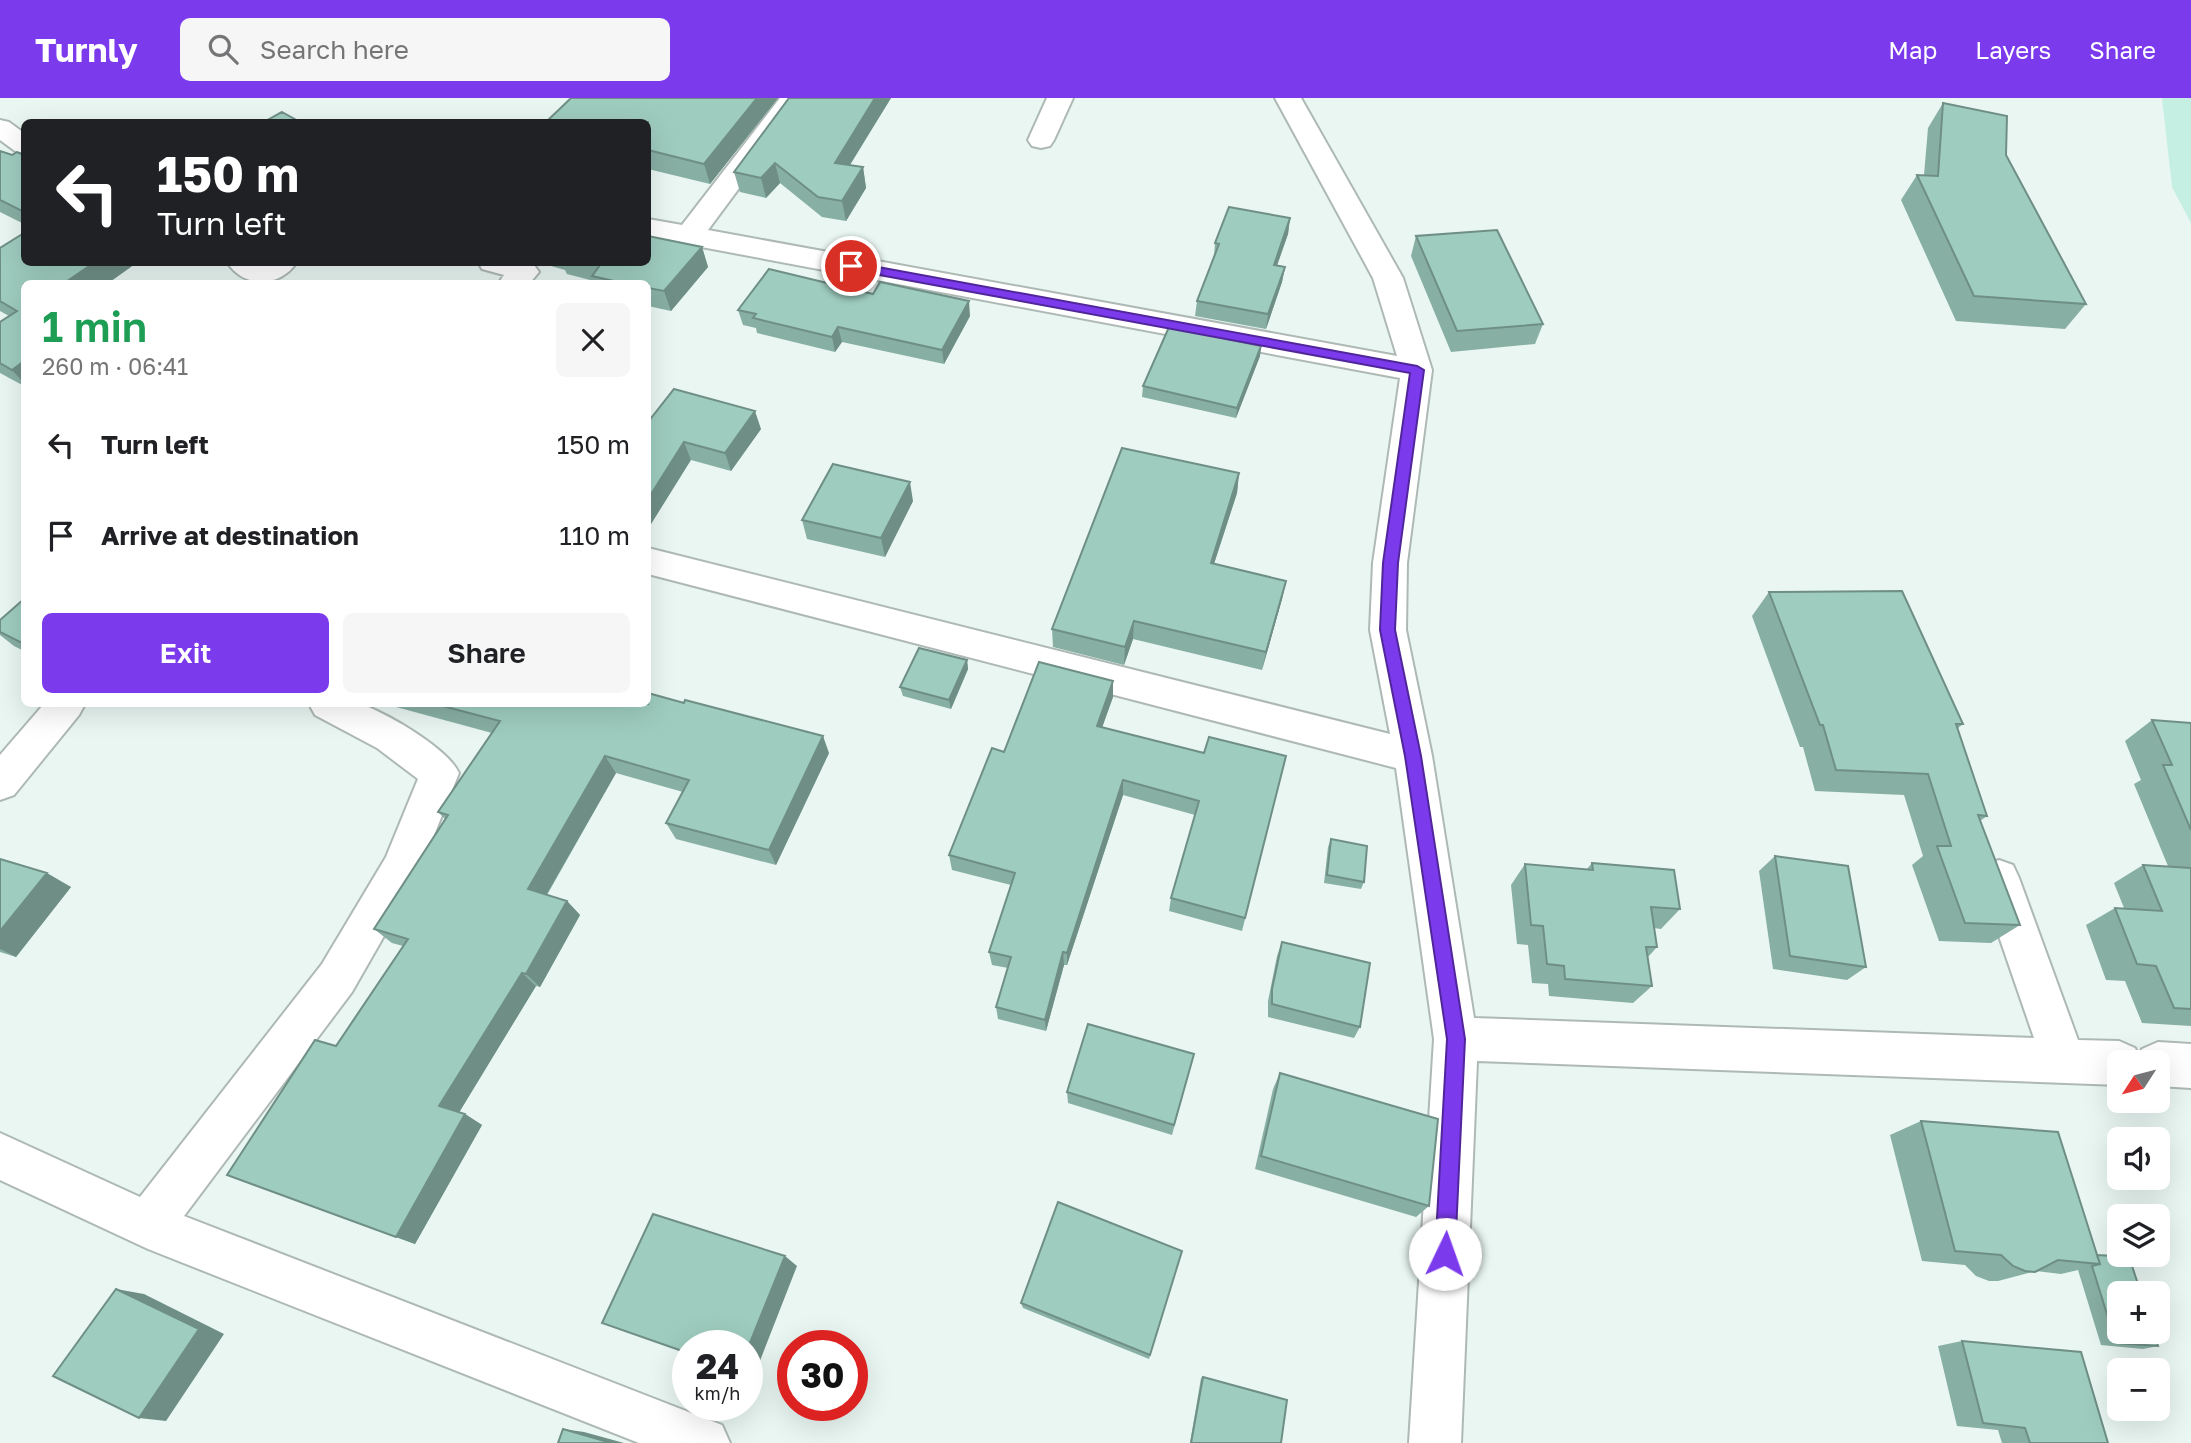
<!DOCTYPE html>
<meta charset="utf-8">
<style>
body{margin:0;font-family:"Golos Text",sans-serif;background:#f6f6f6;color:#202124;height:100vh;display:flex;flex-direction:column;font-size:26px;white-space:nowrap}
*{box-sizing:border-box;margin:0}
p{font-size:23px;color:#757577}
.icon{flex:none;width:38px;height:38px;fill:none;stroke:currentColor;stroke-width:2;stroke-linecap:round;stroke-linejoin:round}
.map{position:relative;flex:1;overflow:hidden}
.side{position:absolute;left:21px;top:182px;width:630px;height:427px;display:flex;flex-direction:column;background:#fff;border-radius:10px;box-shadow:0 7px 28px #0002}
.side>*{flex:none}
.banner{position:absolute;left:21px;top:21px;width:630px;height:147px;border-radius:10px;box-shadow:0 7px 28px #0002;background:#202124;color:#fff;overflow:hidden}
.needle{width:46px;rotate:234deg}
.controls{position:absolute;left:2107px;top:952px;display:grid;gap:14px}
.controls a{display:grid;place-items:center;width:63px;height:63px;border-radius:10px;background:#fff;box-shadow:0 7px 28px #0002;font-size:35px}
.speed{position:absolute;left:672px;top:1232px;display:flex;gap:14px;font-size:35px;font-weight:700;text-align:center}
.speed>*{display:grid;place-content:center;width:91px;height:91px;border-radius:50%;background:#fff;box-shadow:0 7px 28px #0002;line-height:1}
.speed small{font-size:18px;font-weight:400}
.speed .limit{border:10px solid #d22;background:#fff;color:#111}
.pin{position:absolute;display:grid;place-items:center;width:60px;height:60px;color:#fff;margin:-30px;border:4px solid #fff;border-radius:50%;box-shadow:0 2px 7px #0007}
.me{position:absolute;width:77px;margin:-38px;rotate:3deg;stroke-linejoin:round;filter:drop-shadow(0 0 5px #0008)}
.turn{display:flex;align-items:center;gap:24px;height:147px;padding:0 21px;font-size:32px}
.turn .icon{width:91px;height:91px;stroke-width:2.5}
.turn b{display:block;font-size:49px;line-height:60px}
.round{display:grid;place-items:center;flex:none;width:74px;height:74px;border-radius:10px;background:#f6f6f6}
.summary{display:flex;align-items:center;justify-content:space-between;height:119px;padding:0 21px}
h1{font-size:42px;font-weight:600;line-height:52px;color:#1e9e55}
.action{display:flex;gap:14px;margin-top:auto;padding:14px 21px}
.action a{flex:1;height:80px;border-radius:10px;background:#7c3aed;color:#fff;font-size:28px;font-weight:600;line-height:80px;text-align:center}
.action a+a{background:#f6f6f6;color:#202124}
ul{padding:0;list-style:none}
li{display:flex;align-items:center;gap:21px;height:91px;padding:0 21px}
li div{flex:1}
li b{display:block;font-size:26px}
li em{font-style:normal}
header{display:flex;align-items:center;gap:42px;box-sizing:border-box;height:98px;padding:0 35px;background:#7c3aed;color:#fff}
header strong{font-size:33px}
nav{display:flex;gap:38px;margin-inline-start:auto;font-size:24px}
.search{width:490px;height:63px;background:#f6f6f6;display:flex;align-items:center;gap:18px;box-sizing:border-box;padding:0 24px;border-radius:10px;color:#757577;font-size:26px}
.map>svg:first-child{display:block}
.green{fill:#c6efe3}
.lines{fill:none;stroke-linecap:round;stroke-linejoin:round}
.minor-casing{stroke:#aeb9b5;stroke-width:4}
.minor{fill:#fff;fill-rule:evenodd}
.wall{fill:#88afa4}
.shaded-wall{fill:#6f8f86}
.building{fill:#9eccbf;stroke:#6f8f86;stroke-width:2}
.route{fill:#7c3aed;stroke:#51269a;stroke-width:2}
</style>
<header>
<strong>Turnly</strong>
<div class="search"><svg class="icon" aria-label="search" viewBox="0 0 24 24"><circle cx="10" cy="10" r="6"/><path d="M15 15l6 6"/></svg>Search here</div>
<nav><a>Map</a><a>Layers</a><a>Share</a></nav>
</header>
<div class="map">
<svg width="2191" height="1345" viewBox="0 0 2191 1345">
<rect width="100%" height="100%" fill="#e9f6f2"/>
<path class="green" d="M2162,0H2191V125L2172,89Z"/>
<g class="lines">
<defs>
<path id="minor" d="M780,0H806L708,132L1397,258L1373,180L1275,0H1301L1403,180L1432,272L1407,465L1406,532L1432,658L1474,920L2034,940L1979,780L1985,767L1999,762L2013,767L2019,780L2078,942L2119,943L2135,950L2139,960L2142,951L2158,944L2191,946V990L2158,988V964H2119V987L1477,963L1461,1345H1409L1434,941L1396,670L648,476V450L1390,636L1370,532L1373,465L1400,280L648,139V121L682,127Z
M1047,0H1073L1054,42L1050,48L1041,50L1032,48L1028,42Z
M0,22L9,24L24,35V55L15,53L0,42Z
M227,164H297C280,190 244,191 227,164Z
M478,164H525L534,167L539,174L529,186H498L504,177L482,171Z
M44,606H85L79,617L14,697L0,702V657Z
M309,606C324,605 349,602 363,607C390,617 447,650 459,675L416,782L352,894L184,1118L722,1327L730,1345H639L148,1151L0,1082V1035L140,1099L322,866L386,759L418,681L377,650L315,617Z"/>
</defs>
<use href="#minor" class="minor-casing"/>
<use href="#minor" class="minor"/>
</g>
<path class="wall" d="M778,0L710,86L648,71V24Z
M789,0H891L849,67L863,69L866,90L846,123L822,119L780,85L766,100L740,94L734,74Z
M1943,5L2006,57L2086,206L2065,231L1956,223L1901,102L1917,77H1924L1928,30Z
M0,53L12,57H24V126L0,114Z
M1290,120L1288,136L1277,167L1285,169L1282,184L1266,231L1195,218L1197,203L1214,160L1215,145Z
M1416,138L1543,226L1535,246L1451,254L1411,158Z
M702,149L708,169L671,213L648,208V186H595L594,183L567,176L565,172L537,164H648Z
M0,150L24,186V288L0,275V224L9,218L0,213Z
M738,212L970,218L944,266L842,244L835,254L757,235L756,230L743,227Z
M1261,248L1260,258L1236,320L1142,299L1143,288Z
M648,324L761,331L731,373L691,362Z
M1239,375L1237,395L1214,466L1286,483L1282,501L1262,572L1133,541L1124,567L1053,549L1052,531Z
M913,403L885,459L807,441L802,422Z
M1769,494L1963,626L1957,631L1987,718L1980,723L2020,827L1991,845L1939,843L1912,767L1923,758L1904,697L1815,693L1803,649H1800L1752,518Z
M24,501V553L14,548L0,537V522Z
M967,562L968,571L951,611L903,598L900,589Z
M1113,583V599L1102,629L1204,655L1286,658L1242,833L1169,813L1171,800L1195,717L1123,697L1067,867H1064L1046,933L998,921L996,909L1008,870L992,867L989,854L1011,787L952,772L949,757L1004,654Z
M385,606H648L829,655L776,767L676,741L666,725L683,694L616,675L547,797L567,803L580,817L540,889L536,888L459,1014L465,1016L482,1027L415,1146L227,1077L336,948L403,848L392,845L374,831L445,721L438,714L492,635Z
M2152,622L2191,625V928L2142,925L2125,883L2106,882L2086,827L2115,810H2124L2114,785L2143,767L2168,768L2134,686L2141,682L2125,643Z
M1331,741L1364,784L1361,791L1324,785L1328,749Z
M1775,758L1866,869L1847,882L1773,871L1759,773Z
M0,761L71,789L16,859L0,854Z
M1592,765L1680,811L1661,831L1654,830L1657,849L1648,859L1652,888L1633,905L1549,898L1548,886L1532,885L1528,847L1517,846L1511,787L1525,766L1587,771Z
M1282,844L1360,929L1354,940L1268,919V903L1277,858Z
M1194,956L1172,1037L1068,1005L1067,994Z
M1280,975L1429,1108L1416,1119L1255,1071L1273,991Z
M1921,1023L2097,1157L2158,1248L2143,1251L2101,1247L2078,1172L2061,1176L2036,1173L1998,1183H1989L1976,1178L1965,1167L1922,1163L1890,1037Z
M1182,1153L1149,1261L1023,1210L1021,1205Z
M1962,1243L2108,1345H2002L1998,1332L1957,1328L1938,1248Z
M1203,1279L1281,1345H1190L1201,1280Z"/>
<path class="shaded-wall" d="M757,0H778L710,86L704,66Z
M875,0H891L839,85L835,65Z
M775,65L780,85L766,100L761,80Z
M863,69L866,90L846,123L842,103Z
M1290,120L1288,136L1272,182L1274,167Z
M702,149L708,169L671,213L664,193Z
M95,164H138L107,186H63Z
M1285,169L1282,184L1266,231L1268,216Z
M969,203L970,218L944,266L942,252Z
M838,229L842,244L835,254L832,239Z
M1261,248L1260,258L1236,320L1237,310Z
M24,263V285L12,272Z
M755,313L761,331L731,373L725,355Z
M684,344L691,362L648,431V401Z
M1239,375L1237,395L1208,484L1211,465Z
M910,384L913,403L885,459L881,440Z
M1286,483L1282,501L1262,572L1266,554Z
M1134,523L1133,541L1124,567L1125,549Z
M967,562L968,571L951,611L949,602Z
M1113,583V599L1097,644V628Z
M823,638L829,655L776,767L769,752Z
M605,658L616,675L541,806L528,791Z
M1123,682V697L1067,867V855Z
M47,775L71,789L16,859L0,851V833Z
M567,803L580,817L540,889L526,876Z
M1063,854L1064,867L1046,933L1045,922Z
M522,875L536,888L457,1018L439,1008Z
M465,1016L482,1027L415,1146L396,1139Z
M785,1158L797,1168L754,1278L747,1276V1252Z
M116,1191L144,1196L224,1236L166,1323L139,1320Z
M563,1331L584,1334L624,1345H608Z"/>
<path class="building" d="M571,0H757L704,66L648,52V24H546Z
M789,0H875L835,65L863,69L842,103L818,99L775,65L761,80L734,74Z
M1943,5L2007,18L2006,57L2086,206L1974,198L1917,77L1938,78Z
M282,14L300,24H264Z
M0,53L12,57L17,54L24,57V114L0,102Z
M1229,109L1290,120L1274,167L1285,169L1268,216L1197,203L1219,146L1215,145Z
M1497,132L1543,226L1457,233L1416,138Z
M24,135V164H95L63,186H24V263L12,272L0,265V224L17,213L0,203V150Z
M648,138L702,149L664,193L648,190V186H627L592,178L600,167L591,164H648Z
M769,171L873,196L880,184L969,203L942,252L838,229L832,239L753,220L756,216L738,212Z
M1169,229L1261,248L1237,310L1143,288Z
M674,291L755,313L725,355L684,344L648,401V324Z
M1122,350L1239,375L1211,465L1286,483L1266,554L1134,523L1125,549L1052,531Z
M833,366L910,384L881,440L802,422Z
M1902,493L1963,626H1956L1987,718L1978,717L2020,827L1965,825L1937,748H1951L1928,676L1836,672L1823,627H1820L1769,494Z
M24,501V546L0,534V522Z
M919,550L967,562L949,602L900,589Z
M1039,564L1113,583L1097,628L1204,655L1209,639L1286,658L1245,820L1171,800L1199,703L1123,682L1067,855L1063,854L1045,922L996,909L1011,859L989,854L1015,775L949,757L992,650L1004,654Z
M648,595L684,605L685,602L823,638L769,752L666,725L689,682L605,658L528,791L567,803L526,876L522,875L439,1008L465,1016L396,1139L227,1077L315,942L336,948L408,841L374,831L448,717L438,714L500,623L435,606H648Z
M2152,622L2191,625V732L2163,667H2172Z
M1331,741L1367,748L1364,784L1327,777Z
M1775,758L1848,768L1866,869L1790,858Z
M0,761L47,775L0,833Z
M1592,765L1674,772L1680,811L1651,809L1657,849H1646L1652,888L1565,881L1564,868L1547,866L1543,828L1531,827L1525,766L1593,772Z
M2143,767L2191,770V911L2174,910L2156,868L2137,866L2115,810L2162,813Z
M1282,844L1370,865L1360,929L1272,906V891Z
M1088,926L1194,956L1174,1027L1067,994Z
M1280,975L1438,1021L1429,1108L1261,1058Z
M1921,1023L2058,1034L2100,1166L2058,1162L2035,1174L2025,1173L2013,1168L2001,1157L1955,1153Z
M1058,1104L1182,1153L1150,1257L1021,1205Z
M653,1116L785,1158L747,1252V1248H688V1255L602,1225Z
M2097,1157L2129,1159L2141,1195H2119V1234H2153L2158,1248L2116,1245L2092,1168L2100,1166Z
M116,1191L199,1231L139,1320L53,1278Z
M1962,1243L2081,1254L2108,1345H2030L2025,1330L1983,1325Z
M1203,1279L1287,1302L1281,1345H1191Z
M563,1331L608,1344V1345H558Z"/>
<path class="route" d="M851,164L1417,268L1424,272L1398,465L1395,532L1421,658L1465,941L1455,1156L1452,1163L1445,1166L1438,1163L1435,1156L1447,941L1405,658L1380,532L1383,465L1410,275L847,171L845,168Z"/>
</svg>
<div class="controls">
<a><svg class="needle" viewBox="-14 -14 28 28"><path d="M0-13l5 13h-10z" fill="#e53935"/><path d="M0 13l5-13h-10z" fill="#757577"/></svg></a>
<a><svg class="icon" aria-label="sound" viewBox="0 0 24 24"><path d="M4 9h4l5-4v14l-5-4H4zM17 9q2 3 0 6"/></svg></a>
<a><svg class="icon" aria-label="layers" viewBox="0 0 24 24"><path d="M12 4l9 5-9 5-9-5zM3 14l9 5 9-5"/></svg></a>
<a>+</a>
<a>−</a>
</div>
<div class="speed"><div>24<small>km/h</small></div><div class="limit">30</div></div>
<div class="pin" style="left:851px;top:168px;background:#d93025"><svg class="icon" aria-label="arrive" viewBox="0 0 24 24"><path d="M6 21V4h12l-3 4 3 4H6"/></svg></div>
<svg class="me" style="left:1445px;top:1156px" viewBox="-20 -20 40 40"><circle r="19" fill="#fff"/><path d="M0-13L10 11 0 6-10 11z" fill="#7c3aed"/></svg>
<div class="banner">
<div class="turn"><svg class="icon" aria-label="left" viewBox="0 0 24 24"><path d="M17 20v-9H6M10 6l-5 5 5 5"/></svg><div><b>150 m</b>Turn left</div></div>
</div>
<section class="side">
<div class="summary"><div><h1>1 min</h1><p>260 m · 06:41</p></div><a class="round"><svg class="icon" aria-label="close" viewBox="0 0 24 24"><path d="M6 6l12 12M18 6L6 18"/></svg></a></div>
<ul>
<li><svg class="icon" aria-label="left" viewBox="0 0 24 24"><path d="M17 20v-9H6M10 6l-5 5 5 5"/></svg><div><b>Turn left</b></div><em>150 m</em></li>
<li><svg class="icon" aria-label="arrive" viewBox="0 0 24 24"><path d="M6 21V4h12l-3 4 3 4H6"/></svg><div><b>Arrive at destination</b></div><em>110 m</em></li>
</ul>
<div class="action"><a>Exit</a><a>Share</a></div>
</section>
</div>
